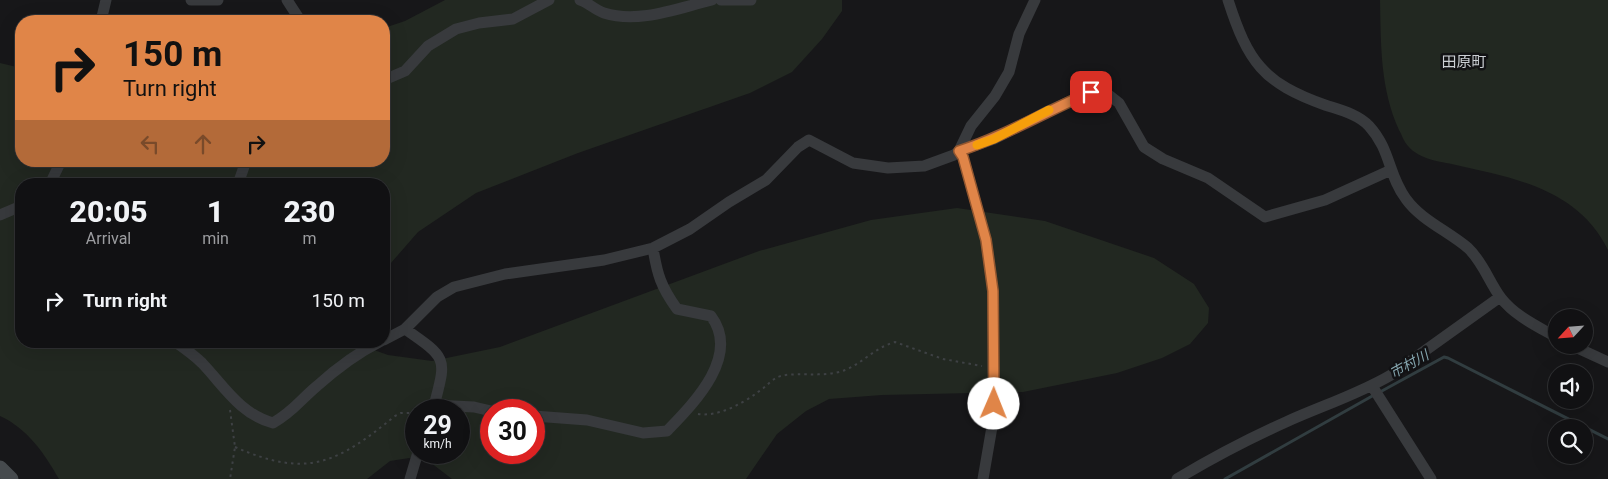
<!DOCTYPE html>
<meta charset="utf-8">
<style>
body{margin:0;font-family:Roboto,"Noto Sans JP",sans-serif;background:#1e1f21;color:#f1f3f6;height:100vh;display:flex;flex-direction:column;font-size:19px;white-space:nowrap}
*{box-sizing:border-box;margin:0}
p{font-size:16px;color:#9c9da0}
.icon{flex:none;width:28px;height:28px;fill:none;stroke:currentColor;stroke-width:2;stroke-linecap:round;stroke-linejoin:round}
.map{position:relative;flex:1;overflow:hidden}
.panel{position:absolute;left:15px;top:178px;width:375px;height:170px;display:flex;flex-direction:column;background:#111113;border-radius:20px;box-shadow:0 5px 20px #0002,0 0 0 1px #303133}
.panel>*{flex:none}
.banner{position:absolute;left:15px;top:15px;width:375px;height:152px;border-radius:20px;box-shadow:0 5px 20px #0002,0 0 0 1px #303133;background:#e08548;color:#111;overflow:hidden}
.needle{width:32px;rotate:244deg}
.tools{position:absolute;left:1548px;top:309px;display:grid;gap:10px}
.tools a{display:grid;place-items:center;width:45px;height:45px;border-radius:50%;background:#111113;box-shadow:0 5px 20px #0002,0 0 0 1px #303133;font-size:25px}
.speed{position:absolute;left:405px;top:399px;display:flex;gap:10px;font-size:25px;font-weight:700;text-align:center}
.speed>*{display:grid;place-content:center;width:65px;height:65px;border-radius:50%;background:#111113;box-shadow:0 5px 20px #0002,0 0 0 1px #303133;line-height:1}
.speed small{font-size:12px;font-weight:400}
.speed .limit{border:8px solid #d22;background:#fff;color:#111}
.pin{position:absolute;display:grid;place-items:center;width:42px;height:42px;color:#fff;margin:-21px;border-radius:10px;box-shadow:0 2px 8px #0006}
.me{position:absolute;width:55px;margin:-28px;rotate:1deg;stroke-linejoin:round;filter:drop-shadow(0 0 4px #0008)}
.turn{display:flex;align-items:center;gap:18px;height:105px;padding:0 25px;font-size:22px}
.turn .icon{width:65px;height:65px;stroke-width:2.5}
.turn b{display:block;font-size:35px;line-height:42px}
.lanes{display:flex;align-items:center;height:48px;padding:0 25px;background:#0003;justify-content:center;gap:25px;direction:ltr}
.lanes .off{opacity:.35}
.eta{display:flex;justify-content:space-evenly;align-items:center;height:85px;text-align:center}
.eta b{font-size:30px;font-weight:800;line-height:35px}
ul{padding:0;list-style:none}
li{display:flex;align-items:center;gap:15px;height:75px;padding:0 25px}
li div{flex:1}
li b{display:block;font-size:19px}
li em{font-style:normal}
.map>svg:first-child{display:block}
.green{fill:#222821;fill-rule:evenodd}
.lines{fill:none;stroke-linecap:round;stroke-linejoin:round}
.stream{stroke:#313d40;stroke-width:3}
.path{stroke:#3e4144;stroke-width:2;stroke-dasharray:2.5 4;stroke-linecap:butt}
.street{stroke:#383a3d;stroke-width:11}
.secondary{stroke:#464a4d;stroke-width:15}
.route-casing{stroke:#92562f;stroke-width:12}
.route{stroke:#e08548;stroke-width:9}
.slow{stroke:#f59e0b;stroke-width:9}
.labels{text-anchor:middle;stroke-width:5;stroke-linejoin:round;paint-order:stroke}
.water-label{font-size:14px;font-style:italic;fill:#85a6af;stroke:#121214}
.quarter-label{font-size:15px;fill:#cbcfd4;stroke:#121214}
</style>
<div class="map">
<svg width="1608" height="479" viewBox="0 0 1608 479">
<rect width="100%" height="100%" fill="#171719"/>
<path class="green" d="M445,0H842V11L822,39L792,72L750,93L578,153L476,193L418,232L384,271V184H21V341H367L374,350L388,355L432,361L500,347L759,251L871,220L957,208L1045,221L1154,258L1194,284L1209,308L1208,323L1190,344L1162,358L1117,373L1023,392L882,395L829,399L806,411L777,434L746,479H452L422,456L390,461L367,479H59C44,453 28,429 0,416V63L21,68V161H384V28L405,21ZM416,410H459V452H416ZM491,410H534V452H491Z
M1380,0H1608V250C1579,190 1515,178 1456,165C1439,161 1420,160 1408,146C1404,142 1402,135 1399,130C1380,88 1381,45 1380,0Z"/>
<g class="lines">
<path class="stream" d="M1380,392L1444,357L1448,358L1608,439
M1225,479L1374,395"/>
<path class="path" d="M230,410L235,447L230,479
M698,414C718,417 742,404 758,392C765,388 770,381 776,378C790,370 823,379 845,370C863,363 874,348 895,342L943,359L982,366
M235,447C308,479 337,463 395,416L401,413H416"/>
<path class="street" d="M191,0H218
M287,0L298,17L299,21
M580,0C589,3 595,10 604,13C639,24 678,8 712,0
M721,0H751
M1228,0C1248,62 1263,83 1325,105C1340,110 1358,114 1369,126C1391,150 1388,175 1406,199C1421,220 1448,231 1468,248C1483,262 1489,282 1501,298C1515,316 1537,326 1556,337
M101,21L106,0
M384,80L405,71L428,46L456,29L479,23L513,19L549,0
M959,151L963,157L986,240L993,291V421L983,479
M959,151L971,126L995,96L1009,72L1019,34L1035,0
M50,184L61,161
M238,184L246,161
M0,215L21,206
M405,329C450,360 446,358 433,410
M384,340L405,329L437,297L454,287L505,274L604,260L653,248L690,229L729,202L766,180L798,147L809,140L853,163L888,168L924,166L954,155L959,151L994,139L1048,111L1091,92H1105L1119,103L1144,147L1163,159L1208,178L1265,217L1325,200L1391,170
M174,341C184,348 194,355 202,363C224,386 240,414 273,423C294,411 299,401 317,386C337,368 357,353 381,341
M1571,345L1608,362
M1372,386L1431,479
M434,405L474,407L491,411
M534,416L587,420L643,433L667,431C694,403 741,356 711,316L677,309C661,287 657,274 653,248
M410,479L418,452
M1177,479C1212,458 1248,439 1286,422C1321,406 1357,395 1391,375L1500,297"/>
<path class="secondary" d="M0,468L11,479"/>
</g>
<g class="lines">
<defs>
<path id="route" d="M994,404L993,291L986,240L963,157L959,151C1005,136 1047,111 1091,92"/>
</defs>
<use href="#route" class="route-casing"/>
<use href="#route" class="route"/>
<path class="slow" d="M977,145L994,139L1049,110"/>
</g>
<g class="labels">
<g class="water-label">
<text transform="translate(1409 364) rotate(-29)" y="5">市村川</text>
</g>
<g class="quarter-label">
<text x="1464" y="67">田原町</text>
</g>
</g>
</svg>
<div class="tools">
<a><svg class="needle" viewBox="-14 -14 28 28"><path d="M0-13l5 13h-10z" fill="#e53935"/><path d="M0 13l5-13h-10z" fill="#9c9da0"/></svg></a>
<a><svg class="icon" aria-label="sound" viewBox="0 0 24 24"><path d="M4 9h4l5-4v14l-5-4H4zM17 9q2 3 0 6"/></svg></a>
<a><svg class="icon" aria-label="search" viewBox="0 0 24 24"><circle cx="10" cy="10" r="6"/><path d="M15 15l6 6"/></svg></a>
</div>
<div class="speed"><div>29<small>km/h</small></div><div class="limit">30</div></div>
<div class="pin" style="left:1091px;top:92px;background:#d93025"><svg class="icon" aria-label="arrive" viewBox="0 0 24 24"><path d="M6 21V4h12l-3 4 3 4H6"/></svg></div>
<svg class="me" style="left:994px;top:404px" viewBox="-20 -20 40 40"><circle r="19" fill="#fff"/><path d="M0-13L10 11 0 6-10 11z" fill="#e08548"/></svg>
<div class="banner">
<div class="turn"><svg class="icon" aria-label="right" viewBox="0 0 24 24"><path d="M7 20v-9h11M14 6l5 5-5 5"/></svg><div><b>150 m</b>Turn right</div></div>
<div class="lanes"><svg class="icon off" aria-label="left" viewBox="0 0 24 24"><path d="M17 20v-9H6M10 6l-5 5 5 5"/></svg><svg class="icon off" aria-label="ahead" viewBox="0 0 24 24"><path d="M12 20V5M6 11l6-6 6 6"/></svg><svg class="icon" aria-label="right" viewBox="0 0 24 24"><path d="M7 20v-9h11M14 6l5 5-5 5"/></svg></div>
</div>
<section class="panel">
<div class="eta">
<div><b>20:05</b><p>Arrival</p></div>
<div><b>1</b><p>min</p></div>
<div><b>230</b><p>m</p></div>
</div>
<ul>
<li><svg class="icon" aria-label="right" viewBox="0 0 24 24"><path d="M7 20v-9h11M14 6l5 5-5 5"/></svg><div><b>Turn right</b></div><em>150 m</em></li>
</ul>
</section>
</div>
